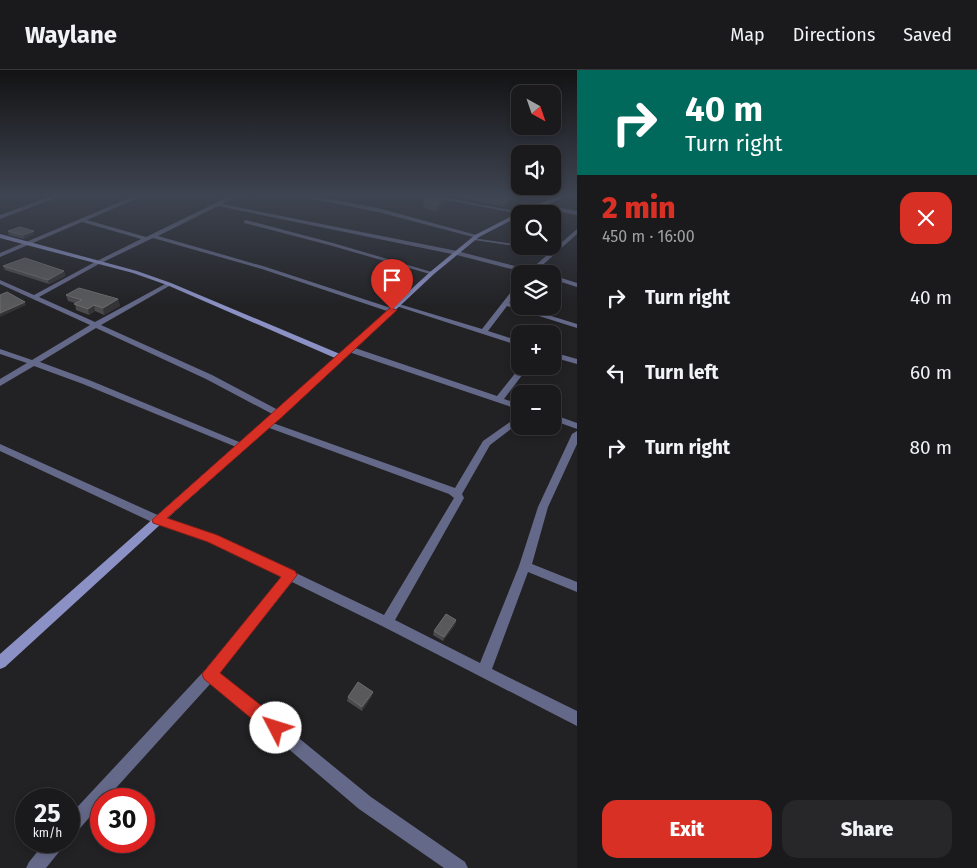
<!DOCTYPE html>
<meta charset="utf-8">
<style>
body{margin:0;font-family:"Fira Sans",sans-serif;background:#272729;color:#f1f3f6;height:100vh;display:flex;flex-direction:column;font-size:19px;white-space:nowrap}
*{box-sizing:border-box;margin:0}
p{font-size:16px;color:#9fa1a3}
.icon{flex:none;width:28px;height:28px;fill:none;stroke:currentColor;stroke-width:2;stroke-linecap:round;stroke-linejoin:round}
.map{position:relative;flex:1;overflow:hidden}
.drawer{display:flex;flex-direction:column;background:#1a1a1c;width:400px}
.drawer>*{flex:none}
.banner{background:#00695c;color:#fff;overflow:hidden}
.needle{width:32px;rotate:140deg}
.buttons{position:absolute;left:511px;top:15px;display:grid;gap:10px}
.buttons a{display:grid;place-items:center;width:50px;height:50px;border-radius:10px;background:#1a1a1c;box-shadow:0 2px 8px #0003,0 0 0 1px #38383b;font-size:25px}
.speed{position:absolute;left:15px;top:718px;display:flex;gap:10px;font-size:25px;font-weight:700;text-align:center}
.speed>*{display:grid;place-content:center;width:65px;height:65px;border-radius:50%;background:#1a1a1c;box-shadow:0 2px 8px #0003,0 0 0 1px #38383b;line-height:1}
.speed small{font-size:12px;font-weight:400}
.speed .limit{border:8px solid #d22;background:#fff;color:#111}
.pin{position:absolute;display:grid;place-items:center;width:42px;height:42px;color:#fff;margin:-51px -21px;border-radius:50% 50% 50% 0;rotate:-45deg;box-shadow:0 0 5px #0007}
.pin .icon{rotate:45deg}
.me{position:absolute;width:55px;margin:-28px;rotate:310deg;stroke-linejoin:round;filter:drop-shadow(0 0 4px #0008)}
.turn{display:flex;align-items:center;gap:18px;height:105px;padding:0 25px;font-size:22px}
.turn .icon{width:65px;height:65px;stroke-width:2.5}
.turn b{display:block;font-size:35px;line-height:42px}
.round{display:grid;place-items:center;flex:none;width:52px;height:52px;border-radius:15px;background:#272729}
.summary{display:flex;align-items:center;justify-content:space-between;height:85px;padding:0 25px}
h1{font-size:30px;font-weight:800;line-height:38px;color:#d93025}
.button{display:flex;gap:10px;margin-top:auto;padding:10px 25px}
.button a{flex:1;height:58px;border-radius:15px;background:#d93025;color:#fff;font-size:20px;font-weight:800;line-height:58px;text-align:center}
.button a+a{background:#272729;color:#f1f3f6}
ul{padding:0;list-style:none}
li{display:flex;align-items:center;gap:15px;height:75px;padding:0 25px}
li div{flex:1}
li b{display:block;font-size:19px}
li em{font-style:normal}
header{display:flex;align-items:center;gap:30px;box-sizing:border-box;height:70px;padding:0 25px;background:#1a1a1c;border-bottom:1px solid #38383b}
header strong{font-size:24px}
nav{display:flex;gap:28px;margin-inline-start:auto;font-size:18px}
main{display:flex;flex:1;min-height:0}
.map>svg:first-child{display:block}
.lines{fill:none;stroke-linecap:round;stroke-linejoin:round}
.lane{fill:#656989;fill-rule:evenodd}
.street{fill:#656989;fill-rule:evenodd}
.secondary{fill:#8b91c4;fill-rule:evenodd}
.wall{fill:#4a4a4d}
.shaded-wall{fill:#343437}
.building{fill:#59595b;stroke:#6c6c6e}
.route{fill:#d93025;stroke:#8d1f18}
</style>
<header>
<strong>Waylane</strong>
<nav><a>Map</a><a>Directions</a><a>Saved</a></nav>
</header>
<main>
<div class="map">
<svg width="577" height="798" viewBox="0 0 577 798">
<rect width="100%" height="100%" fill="#222225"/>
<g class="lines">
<path class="lane" d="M473,168L520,175V176L530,177L528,178L474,170H473Z"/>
<path class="street" d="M58,124H66L0,149V145Z
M139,124H147L87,150L146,167L234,124H241L222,134L457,181L530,200L577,159V164L536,201L543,204H526L527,203L457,185L218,136L158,166L266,197L397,240L390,242L262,199L153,168L99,194L39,227L95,252L167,213H171V215L101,255L212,305L282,342L284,344L282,346H276L206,309L96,258L40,292L89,310L244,374L246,376L241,379L83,314L34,296L0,316V309L27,293L0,284V279L32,290L90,255L0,214V210L34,225L95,192L141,169L82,152L0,187V183Z
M289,124H302L378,138L480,166L477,168L378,142Z
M414,124H427L526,143L520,144Z
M539,134L577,141V145L537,137L536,136Z
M246,150L333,173L435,203L430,204L329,175L244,153V151Z
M552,205L577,213V217L552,209Z
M520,212V219L509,233L577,254V258L507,236L488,261L520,271V276L393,235L399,234L482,259L518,213Z
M346,277H352L497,326L521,296H529L504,329L520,334V340L346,281Z
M552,282L577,289V294L552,287Z
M552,344L577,353V359L552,350Z
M520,345V352L490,375L462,424L464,428L395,550L480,593L519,496L538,437L572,364L577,361V374L548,437L532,494L577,512V522L528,502L492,599L577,641V656L382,556L292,512L219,603L371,727L465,792L468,798H444L359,739L211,613L106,729H101V734L75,764L69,766V746L205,600L282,507L208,471L154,453L0,381V374L162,447L216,465L384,545L454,428L449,424L264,356L262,354L264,352H270L455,418L483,371Z
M46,771H65L63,777L46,798H26L29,792Z"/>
<path class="secondary" d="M563,124H571L526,144H520V146L479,167L434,204L282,346L162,453L5,597L0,599V584L335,288L167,215L133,203L0,168V164L137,201L171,213L340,284L430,202L475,165L518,143Z"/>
</g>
<path class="wall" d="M440,124H517L504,137Z
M424,131L446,132L436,142L423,137Z
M8,161H34V164L24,169L9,165Z
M3,196L64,201L65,206L49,214L5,200Z
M66,225L118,229L120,236L104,245L95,241L89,245L76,240L75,233L68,231Z
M456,550L455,555L443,571L433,565L434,561Z
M372,626L362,641L347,631L348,627Z"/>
<path class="shaded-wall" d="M514,124H517L504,137L505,133Z
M447,126L446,132L436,142L437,136Z
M34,161V164L24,169L23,165Z
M64,201L65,206L49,214L48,210Z
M118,229L120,236L104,245L103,238Z
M25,232L26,235L0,247V243Z
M94,235L95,241L89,245L88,239Z
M456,550L455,555L443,571L444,567Z
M373,622L372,626L362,641V637Z"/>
<path class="building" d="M432,124H439L447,126L437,136L424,131Z
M462,124H514L505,133Z
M20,157L34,161L23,165L8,161Z
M25,188L64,201L48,210L3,196Z
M79,218L118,229L103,238L94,235L88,239L74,234L82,230L66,225Z
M7,222L25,232L0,243V225Z
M446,544L456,550L444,567L434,561Z
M358,612L373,622L362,637L348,627Z"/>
<linearGradient id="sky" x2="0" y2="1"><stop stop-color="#131314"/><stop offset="0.53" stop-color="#3e4451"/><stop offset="1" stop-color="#3e4451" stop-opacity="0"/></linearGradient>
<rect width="577" height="236" fill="url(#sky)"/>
<path class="route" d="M390,238L397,240L283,346L167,448L217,465L295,501L297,505L220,603L282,652L284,658L282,664L276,666L270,664L204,609L202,604L281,507L208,472L153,453L152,450Z"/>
</svg>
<div class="buttons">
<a><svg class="needle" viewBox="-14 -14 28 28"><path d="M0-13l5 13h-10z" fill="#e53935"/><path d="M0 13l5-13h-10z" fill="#9fa1a3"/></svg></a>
<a><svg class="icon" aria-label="sound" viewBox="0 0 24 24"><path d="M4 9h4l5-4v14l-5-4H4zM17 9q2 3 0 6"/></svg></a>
<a><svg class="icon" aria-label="search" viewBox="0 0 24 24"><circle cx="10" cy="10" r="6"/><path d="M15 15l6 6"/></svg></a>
<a><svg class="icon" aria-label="layers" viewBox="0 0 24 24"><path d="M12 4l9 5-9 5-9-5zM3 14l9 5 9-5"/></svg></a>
<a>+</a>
<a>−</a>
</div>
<div class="speed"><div>25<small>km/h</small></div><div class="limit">30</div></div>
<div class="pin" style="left:392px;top:240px;background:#d93025"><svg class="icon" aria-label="arrive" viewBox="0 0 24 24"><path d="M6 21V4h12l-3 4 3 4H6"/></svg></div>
<svg class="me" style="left:276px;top:658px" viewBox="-20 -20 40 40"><circle r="19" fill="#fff"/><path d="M0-13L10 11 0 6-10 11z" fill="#d93025"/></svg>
</div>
<section class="drawer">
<div class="banner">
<div class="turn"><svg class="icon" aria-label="right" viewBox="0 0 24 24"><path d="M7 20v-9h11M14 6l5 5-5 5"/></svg><div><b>40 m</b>Turn right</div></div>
</div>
<div class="summary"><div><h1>2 min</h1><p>450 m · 16:00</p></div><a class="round" style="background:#d93025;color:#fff"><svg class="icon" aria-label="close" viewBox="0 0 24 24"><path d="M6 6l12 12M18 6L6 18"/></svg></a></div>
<ul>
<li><svg class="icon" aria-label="right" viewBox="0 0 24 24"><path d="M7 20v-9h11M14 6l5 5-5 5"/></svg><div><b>Turn right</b></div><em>40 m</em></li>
<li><svg class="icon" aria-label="left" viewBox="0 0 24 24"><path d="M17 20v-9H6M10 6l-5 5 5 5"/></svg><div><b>Turn left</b></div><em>60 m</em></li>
<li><svg class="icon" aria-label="right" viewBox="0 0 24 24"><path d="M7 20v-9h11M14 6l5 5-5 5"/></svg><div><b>Turn right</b></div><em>80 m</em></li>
</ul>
<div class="button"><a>Exit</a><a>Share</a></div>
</section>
</main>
